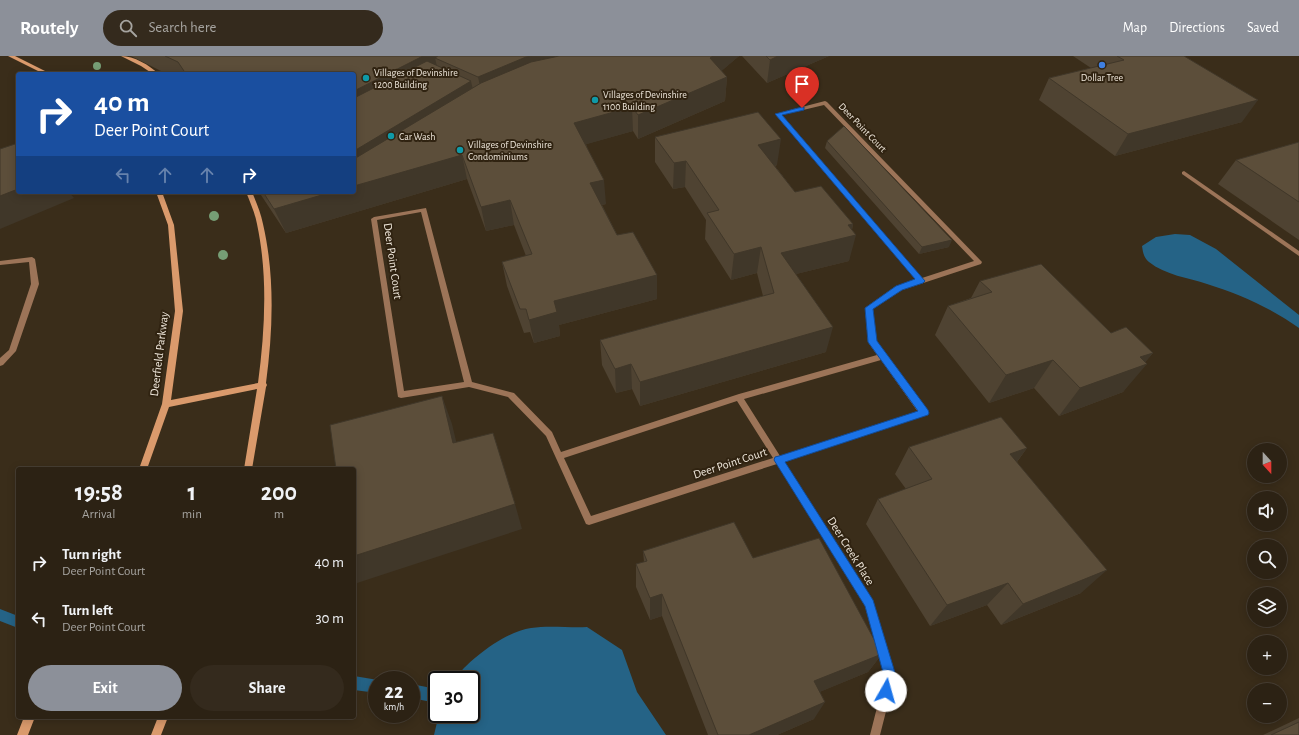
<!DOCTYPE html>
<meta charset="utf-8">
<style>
body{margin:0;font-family:"Alegreya Sans",sans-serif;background:#342a1d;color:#f1f3f6;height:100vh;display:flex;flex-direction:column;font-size:15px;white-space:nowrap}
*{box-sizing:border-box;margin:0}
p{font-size:13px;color:#a6a4a0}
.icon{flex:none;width:22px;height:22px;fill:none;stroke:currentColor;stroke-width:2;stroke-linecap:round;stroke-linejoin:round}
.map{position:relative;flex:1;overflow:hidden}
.panel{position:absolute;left:16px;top:411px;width:340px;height:252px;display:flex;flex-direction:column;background:#2c2214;border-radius:4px;box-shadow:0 2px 10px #0003,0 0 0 1px #483f34}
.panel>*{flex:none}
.hud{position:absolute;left:16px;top:16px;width:340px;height:122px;border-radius:4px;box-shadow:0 2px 10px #0003,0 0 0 1px #483f34;background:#1a4fa0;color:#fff;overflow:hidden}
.needle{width:26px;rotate:159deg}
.controls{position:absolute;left:1247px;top:387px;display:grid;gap:8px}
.controls a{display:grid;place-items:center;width:40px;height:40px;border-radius:50%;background:#2c2214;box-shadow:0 2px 10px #0003,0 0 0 1px #483f34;font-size:20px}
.speed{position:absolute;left:368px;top:615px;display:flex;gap:8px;font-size:20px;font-weight:700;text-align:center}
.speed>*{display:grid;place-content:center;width:52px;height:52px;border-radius:50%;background:#2c2214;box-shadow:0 2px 10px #0003,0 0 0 1px #483f34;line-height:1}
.speed small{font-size:10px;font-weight:400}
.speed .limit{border:2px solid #111;border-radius:6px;background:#fff;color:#111}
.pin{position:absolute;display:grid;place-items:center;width:34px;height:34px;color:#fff;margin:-41px -17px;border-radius:50% 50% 50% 0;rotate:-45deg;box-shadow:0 0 4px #0007}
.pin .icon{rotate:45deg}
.me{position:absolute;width:44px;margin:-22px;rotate:7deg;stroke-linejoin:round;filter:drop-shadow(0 0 3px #0008)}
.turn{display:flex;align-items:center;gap:14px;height:84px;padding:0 12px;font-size:18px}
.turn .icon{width:52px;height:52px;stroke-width:2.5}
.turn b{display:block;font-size:28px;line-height:34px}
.lanes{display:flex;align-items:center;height:38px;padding:0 12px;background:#0003;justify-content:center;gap:20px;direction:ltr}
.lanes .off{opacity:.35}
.eta{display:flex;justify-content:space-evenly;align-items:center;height:68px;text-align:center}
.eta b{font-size:24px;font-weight:600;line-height:28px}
.cta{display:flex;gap:8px;margin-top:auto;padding:8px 12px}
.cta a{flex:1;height:46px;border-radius:24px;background:#8c9099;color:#fff;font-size:16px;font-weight:600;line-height:46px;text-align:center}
.cta a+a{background:#342a1d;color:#f1f3f6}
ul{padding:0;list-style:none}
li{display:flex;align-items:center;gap:12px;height:56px;padding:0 12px}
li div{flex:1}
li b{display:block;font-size:15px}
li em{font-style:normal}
header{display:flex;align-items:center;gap:24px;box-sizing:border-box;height:56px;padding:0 20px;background:#8c9099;color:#fff}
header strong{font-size:19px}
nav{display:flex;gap:22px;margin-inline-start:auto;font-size:14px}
.search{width:280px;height:36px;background:#342a1d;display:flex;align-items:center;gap:10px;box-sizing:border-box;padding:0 14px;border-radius:22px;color:#a6a4a0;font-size:15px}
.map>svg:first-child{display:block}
.water{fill:#256386}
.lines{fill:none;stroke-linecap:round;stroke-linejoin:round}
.stream{fill:#256386;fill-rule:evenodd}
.lane{fill:#9c7458;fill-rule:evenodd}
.street{fill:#9c7458;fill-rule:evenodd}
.secondary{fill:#da9a6c;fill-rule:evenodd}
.tree{fill:#769e75}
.wall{fill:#4f4332}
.shaded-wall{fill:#403729}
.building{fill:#5c4e3a;stroke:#403729}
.route{fill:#1a73e8;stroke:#114b97}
.shop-dot{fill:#3f7fe0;stroke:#302311;stroke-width:1.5}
.culture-dot{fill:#0f9aa8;stroke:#302311;stroke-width:1.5}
.labels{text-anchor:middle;stroke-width:4;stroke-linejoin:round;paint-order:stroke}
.far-poi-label{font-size:10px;fill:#f0e8dc;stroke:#302311;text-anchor:start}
.far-street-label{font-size:10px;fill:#f0e8dc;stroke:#302311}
.street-label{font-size:12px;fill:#f0e8dc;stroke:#302311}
</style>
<header>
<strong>Routely</strong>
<div class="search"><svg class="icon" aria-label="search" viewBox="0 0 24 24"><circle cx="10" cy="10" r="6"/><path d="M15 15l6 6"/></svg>Search here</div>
<nav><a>Map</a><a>Directions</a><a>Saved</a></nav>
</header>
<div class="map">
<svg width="1299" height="679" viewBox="0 0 1299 679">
<rect width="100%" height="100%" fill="#3a2d1a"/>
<path class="water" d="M1175,178L1190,179L1216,193L1299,259V272C1271,252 1239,238 1207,228C1189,222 1165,219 1149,206C1144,202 1143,197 1142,190L1156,181Z
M587,571L622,594L637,636L666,679H434L439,658H471V624H454C468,604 506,575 531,572C549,569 569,572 587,571Z"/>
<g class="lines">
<path class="stream" d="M0,553L18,560V572L0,565Z
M354,620L378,624H377V637L354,634Z
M411,628L437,633V647L411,642Z"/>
<path class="lane" d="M1184,115L1299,195V200L1182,118V116Z"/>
<path class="street" d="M825,45L827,46L982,206L981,208L902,234L873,253L876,285L927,355L928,357L927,359L784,406L874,548L895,620L880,679H870L885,620L865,550L777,408L589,469L586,468L546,380L508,341L469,331L401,342L398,341L371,163L374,161L426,152L472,326L514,337L552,376L561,396L739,338L877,299L868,286L865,252L896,230L916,224L775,58ZM824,49L974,205L922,222L782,59ZM421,156L464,326L404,335L377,164ZM881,304L918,356L780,400L744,343ZM737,345L773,402L591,460L564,402Z
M32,201L35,203L39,228L16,295L3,309L0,310V302L9,294L31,228L29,206L0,209V205Z"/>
<path class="secondary" d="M8,0H15L51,18H44Z
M121,0C134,0 149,9 159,18H153L141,10Z
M156,136H162L174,169L183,255L171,344L258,327C265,274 268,220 257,168C255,157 250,146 246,136H252C256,146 261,157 263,168C275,220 273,274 266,327L267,329L266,331L252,413H244L257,333L169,351L147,413H139L162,348L175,255L168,169Z
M24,661H35L28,679H17Z
M158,661H168L161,679H151Z"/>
</g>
<g class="tree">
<circle cx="97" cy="10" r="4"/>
<circle cx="214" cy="160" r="5"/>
<circle cx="223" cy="199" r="5"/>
</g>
<path class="wall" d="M131,0H739L721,15L727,21L725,45L638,83L633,75L586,88L606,148L602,149L617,179L657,243L559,269L560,280L534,287L530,276L524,277L507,230L502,206L526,200L514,169L486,175L467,123L286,177L259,136H354V18H167Z
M742,0H829L767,27Z
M1073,0H1184L1242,66L1115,100L1039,44L1049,22L1091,12Z
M655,81L777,109L775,110L795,136L853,168L852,174L849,205L796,218L826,296L640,350L632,333L616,337L602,309L600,284L763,240L757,217L731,224L705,183L706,164L685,131L673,133L655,106Z
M827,85L949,191L919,198L825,92Z
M1299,86V184L1218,128L1236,104Z
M980,225L1111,277L1153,297L1145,306L1123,336L1059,360L1034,332L989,347L935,279L948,250L971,242Z
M909,391L1027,392L1017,406L1081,537L1001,569L987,549L930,570L866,468L878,443L906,433L895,418Z
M643,495L753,502L882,598L868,616L819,636L814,663L777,679H708L662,560L650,564L636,531V508L644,506Z
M1299,662V679H1263L1278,672Z"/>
<path class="shaded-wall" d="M423,0H478L435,2L439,19L354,63V35Z
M532,0H616L483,44L478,21L526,1Z
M713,0H739L709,26L710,2Z
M778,0H829L767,27L770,4Z
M727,21L725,45L638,83V59Z
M471,25L476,48L361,120L354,101V95Z
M1258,44L1242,66L1115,100L1128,78Z
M632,51L633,75L577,91L574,67Z
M781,83L777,109L755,115L758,89Z
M462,99L467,123L286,177L274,153L332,136H354V130Z
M686,105L685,131L673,133L674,107Z
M604,124L606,148L592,151L590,127Z
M18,133V136H69L74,142L0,173V140Z
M510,144L514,169L486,175L481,151Z
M853,168L850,180L856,179L849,205L776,223L781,197L848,169Z
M952,184L949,191L919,198L922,191Z
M761,191L757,217L731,224L734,198Z
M657,219V243L559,269L560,280L534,287L529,264L554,245Z
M833,271L826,296L640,350V326Z
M1153,297L1142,310L1147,308L1123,336L1059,360L1080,332L1140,301Z
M1053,304L1034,332L989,347L1006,319Z
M631,308L632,333L616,337L615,313Z
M442,340L452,368L463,414L453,387Z
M1027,392L1008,418L1010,398Z
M515,448L522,473L354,528V500Z
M1107,514L1081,537L1001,569L1023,548Z
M1008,527L987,549L930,570L947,549Z
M662,538V560L650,564V542Z
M882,598L868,616L803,643L814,625Z
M825,646L814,663L777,679H749Z"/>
<path class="building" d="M165,0H423L354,35V18H186L178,6Z
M438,0H532L526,1L478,21L435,2Z
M559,0H713L710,2L727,21L638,59L632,51L574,67L604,124L590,127L617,179L633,176L657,219L554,245L557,256L529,264L526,253H520L502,206L532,198L510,144L481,151L462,99L354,130V103L481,27L531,6Z
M766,0H778L770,4Z
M1117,0H1184L1258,44L1128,78L1049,22L1124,4Z
M427,5L471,25L354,95V42Z
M758,56L781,83L758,89L795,136L821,130L853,168L848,169L856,179L781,197L833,271L640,326L631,308L615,313L600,284L774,237L761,191L734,198L707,157L719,154L686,105L674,107L655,81Z
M844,70L952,184L922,191L827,85Z
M1299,86V146L1236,104Z
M18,87V133L0,140V93Z
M263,136H332L274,153Z
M1041,208L1111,277L1126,271L1153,297L1140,301L1147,308L1080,332L1053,304L1006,319L948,250L992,236L980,225Z
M442,340L453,387L493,377L515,448L354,500V413H336L330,369Z
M1001,361L1027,392L1010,398L1107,514L1023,548L1008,527L947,549L878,443L932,423L909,391Z
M734,466L753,502L819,482L882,598L814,625L825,646L749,679H718L662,538L650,542L636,508L647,505L643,495Z
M1299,666V679H1271Z"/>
<path class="route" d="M802,51H804V54L782,59L925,225L923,227L902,234L873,253L877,285L928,354L929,357L928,359L785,406L873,544L896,620L891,639L886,641L882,639L880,635L884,620L865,550L774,404L775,401L779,400L918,355L868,286L865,252L896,230L915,223L775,58Z"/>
<circle class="shop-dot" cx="1102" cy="9" r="4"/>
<g class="culture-dot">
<circle cx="366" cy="22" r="4"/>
<circle cx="595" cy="44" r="4"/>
<circle cx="391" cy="80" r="4"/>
<circle cx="460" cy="94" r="4"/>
</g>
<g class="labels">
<g class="far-poi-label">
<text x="374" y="20">Villages of Devinshire<tspan x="374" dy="12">1200 Building</tspan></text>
<text x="1102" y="25" text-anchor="middle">Dollar Tree</text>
<text x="603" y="42">Villages of Devinshire<tspan x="603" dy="12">1100 Building</tspan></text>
<text x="399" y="84">Car Wash</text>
<text x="468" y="92">Villages of Devinshire<tspan x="468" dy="12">Condominiums</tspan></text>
</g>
<g class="far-street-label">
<text transform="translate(863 71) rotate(46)" y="4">Deer Point Court</text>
</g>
<g class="street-label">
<text transform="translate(393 205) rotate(82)" y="4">Deer Point Court</text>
<text transform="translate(159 298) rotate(-83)" y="4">Deerfield Parkway</text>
<text transform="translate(730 407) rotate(-18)" y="4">Deer Point Court</text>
<text transform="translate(851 495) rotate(58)" y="4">Deer Creek Place</text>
</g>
</g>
</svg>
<div class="controls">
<a><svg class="needle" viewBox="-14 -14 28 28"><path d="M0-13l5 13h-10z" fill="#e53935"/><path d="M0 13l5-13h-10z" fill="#a6a4a0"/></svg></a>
<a><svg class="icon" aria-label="sound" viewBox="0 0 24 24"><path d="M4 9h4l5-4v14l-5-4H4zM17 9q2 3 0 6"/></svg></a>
<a><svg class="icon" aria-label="search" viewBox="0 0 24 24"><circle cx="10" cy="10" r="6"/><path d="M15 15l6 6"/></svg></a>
<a><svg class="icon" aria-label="layers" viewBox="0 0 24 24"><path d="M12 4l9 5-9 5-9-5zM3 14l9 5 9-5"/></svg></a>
<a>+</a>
<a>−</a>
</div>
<div class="speed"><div>22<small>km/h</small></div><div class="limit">30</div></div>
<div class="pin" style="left:802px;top:52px;background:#d93025"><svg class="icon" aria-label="arrive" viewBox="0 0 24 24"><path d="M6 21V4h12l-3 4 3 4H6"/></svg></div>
<svg class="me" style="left:886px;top:635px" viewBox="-20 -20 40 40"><circle r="19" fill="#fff"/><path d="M0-13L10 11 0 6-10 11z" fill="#1a73e8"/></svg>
<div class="hud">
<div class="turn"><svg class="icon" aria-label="right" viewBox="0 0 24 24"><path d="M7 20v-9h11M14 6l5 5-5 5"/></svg><div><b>40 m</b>Deer Point Court</div></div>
<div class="lanes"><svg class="icon off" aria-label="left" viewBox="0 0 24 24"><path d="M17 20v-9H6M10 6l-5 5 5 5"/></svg><svg class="icon off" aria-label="ahead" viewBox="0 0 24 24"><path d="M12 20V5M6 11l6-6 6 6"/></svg><svg class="icon off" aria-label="ahead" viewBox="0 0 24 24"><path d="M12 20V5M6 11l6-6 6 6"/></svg><svg class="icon" aria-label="right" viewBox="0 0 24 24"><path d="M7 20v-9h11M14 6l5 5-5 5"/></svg></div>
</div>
<section class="panel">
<div class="eta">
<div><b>19:58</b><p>Arrival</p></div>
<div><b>1</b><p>min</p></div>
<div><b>200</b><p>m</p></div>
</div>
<ul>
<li><svg class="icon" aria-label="right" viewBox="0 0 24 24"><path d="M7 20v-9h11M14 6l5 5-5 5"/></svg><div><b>Turn right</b><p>Deer Point Court</p></div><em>40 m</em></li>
<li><svg class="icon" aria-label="left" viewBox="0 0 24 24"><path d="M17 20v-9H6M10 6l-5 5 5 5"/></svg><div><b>Turn left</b><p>Deer Point Court</p></div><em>30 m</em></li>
</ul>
<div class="cta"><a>Exit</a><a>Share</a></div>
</section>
</div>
